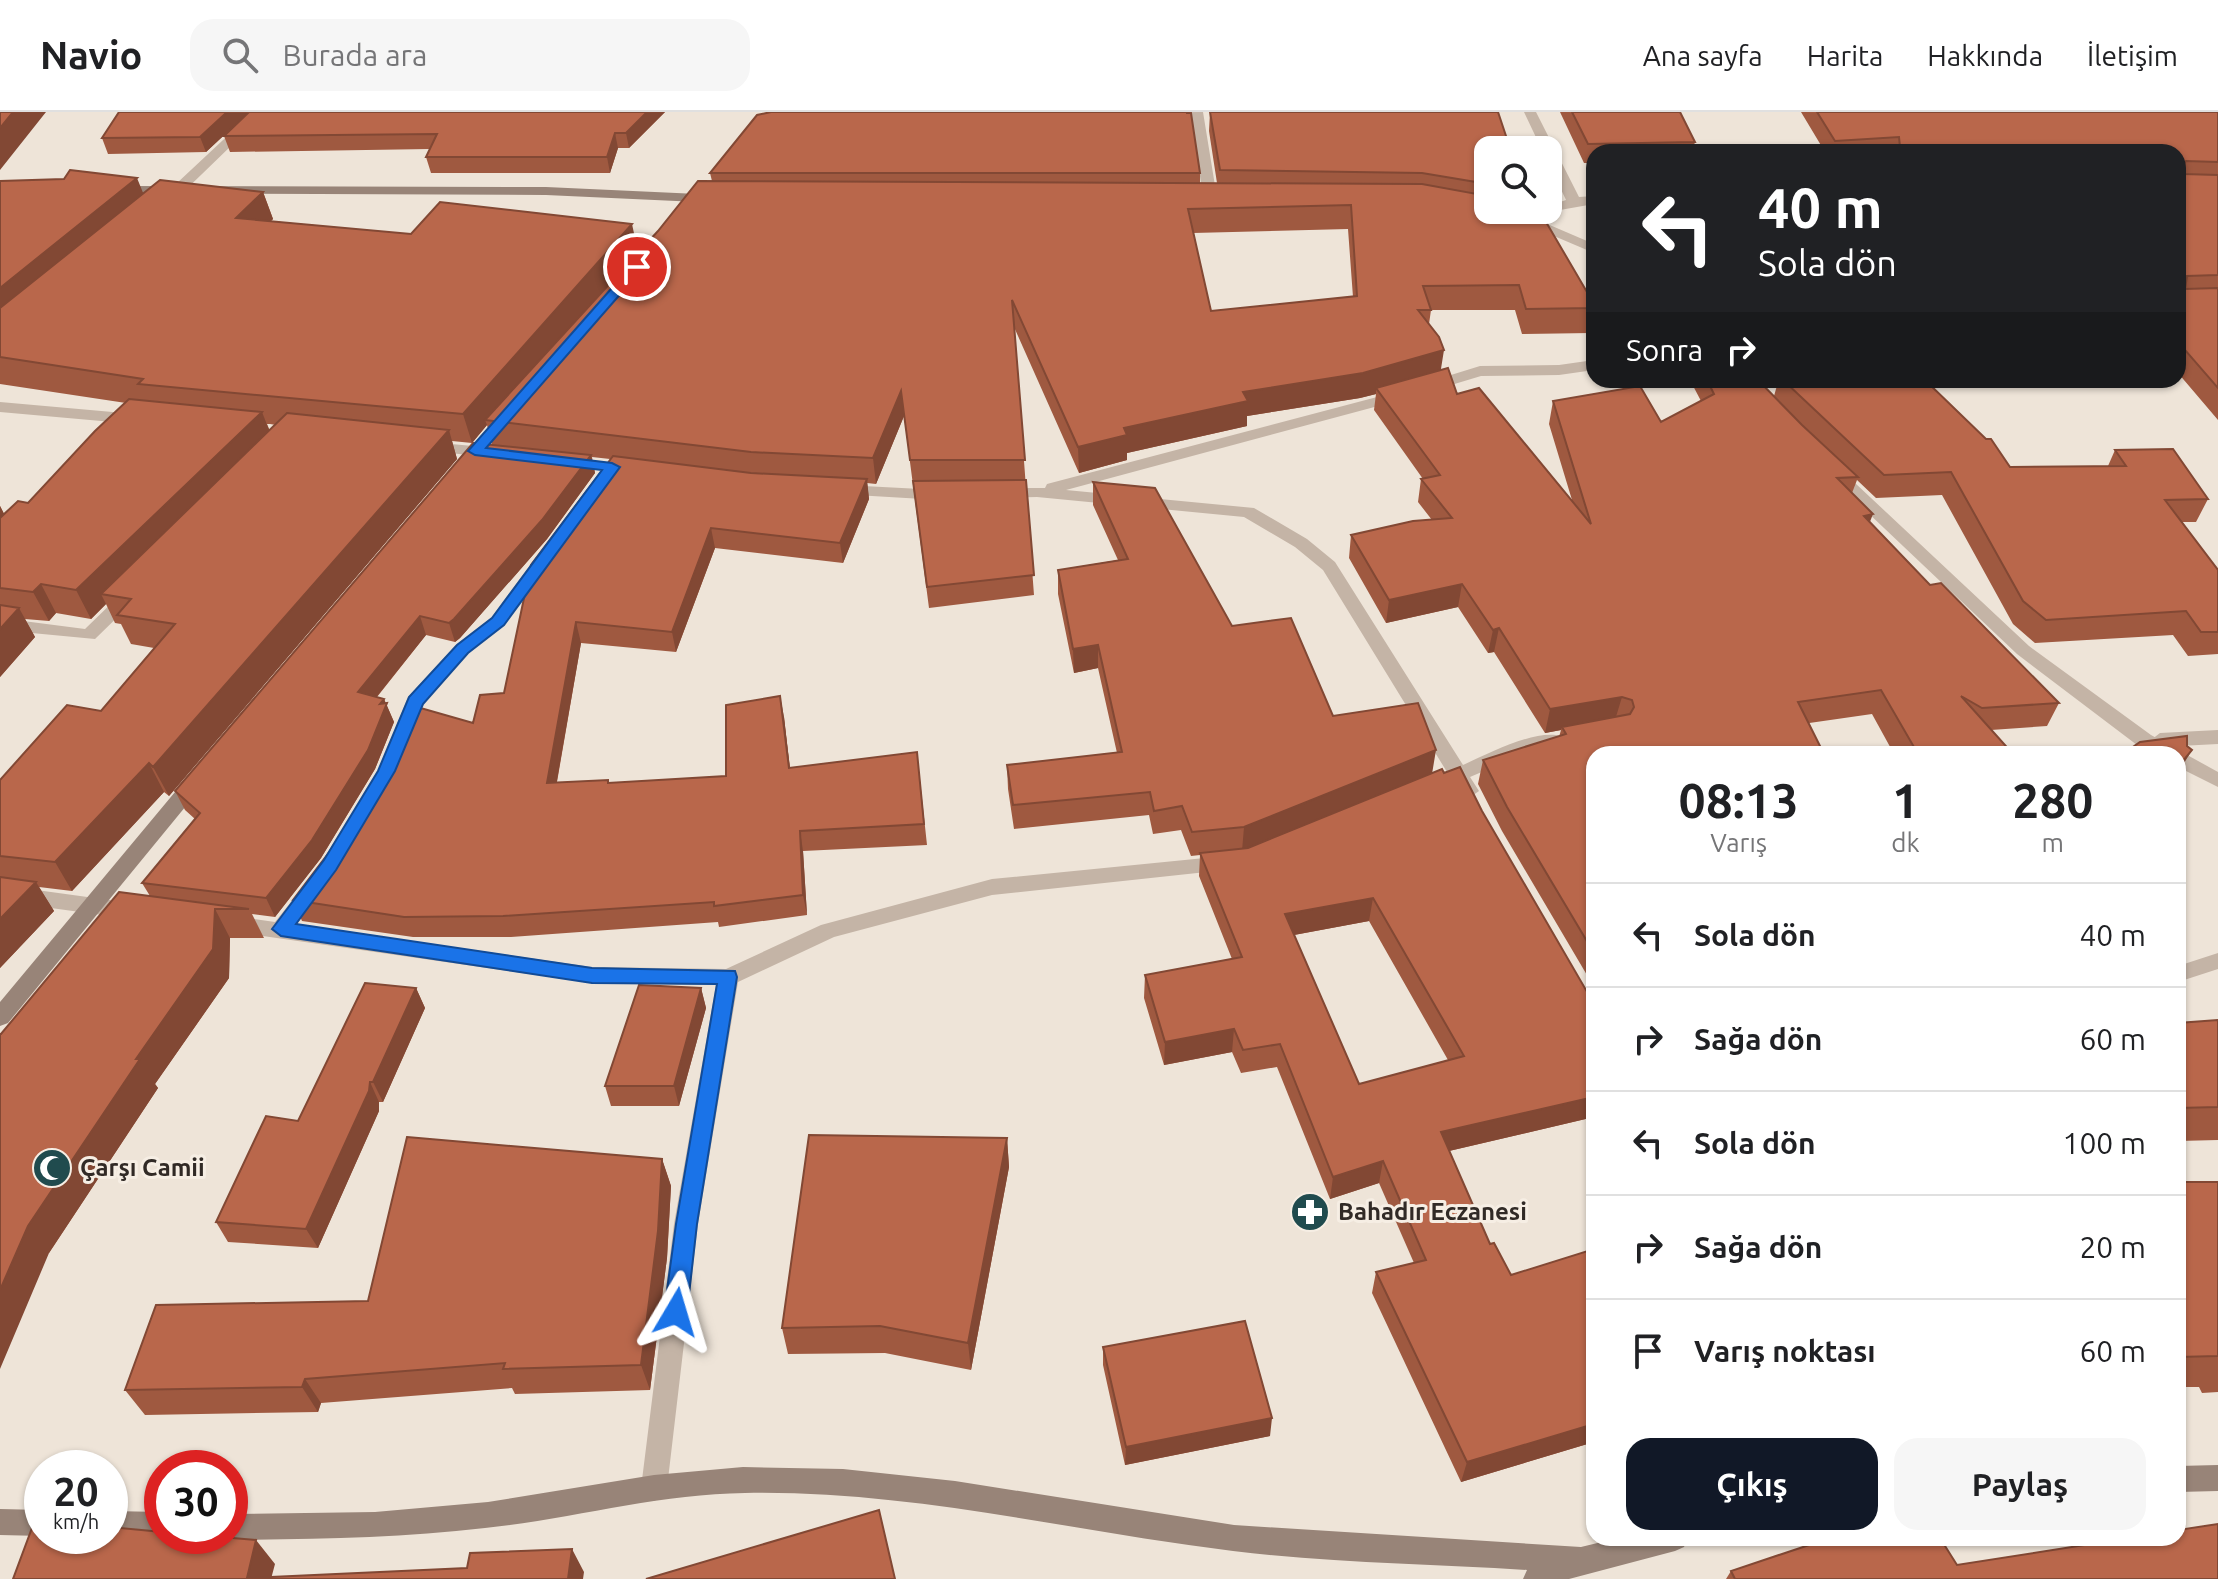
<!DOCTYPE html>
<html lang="tr">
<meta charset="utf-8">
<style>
body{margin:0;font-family:Ubuntu,sans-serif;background:#f6f6f6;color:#202124;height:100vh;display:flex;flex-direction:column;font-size:30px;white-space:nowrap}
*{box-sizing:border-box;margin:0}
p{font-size:26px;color:#757577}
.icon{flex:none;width:44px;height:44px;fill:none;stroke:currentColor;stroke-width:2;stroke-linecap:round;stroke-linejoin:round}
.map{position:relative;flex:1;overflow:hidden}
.panel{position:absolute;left:1586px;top:634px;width:600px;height:800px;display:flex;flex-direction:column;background:#fff;border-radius:24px;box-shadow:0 2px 6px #0004}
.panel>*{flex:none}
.top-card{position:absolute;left:1586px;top:32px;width:600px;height:244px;border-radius:24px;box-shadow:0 2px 6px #0004;background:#202124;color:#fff;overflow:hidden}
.buttons{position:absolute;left:1474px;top:24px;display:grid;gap:16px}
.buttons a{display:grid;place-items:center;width:88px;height:88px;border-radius:16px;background:#fff;box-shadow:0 2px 6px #0004;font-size:40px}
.speed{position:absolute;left:24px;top:1338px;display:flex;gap:16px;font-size:40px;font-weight:700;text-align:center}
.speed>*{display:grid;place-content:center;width:104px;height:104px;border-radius:50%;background:#fff;box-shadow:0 2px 6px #0004;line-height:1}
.speed small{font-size:20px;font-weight:400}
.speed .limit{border:12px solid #d22;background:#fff;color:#111}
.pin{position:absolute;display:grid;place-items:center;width:68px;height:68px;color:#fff;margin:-34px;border:4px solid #fff;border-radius:50%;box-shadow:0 2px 8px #0007}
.me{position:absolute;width:88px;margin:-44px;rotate:7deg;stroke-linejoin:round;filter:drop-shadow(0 0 6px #0008)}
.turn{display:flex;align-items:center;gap:28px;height:168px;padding:0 40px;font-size:36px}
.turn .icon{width:104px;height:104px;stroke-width:2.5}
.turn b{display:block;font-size:56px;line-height:68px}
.then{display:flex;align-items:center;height:76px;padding:0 40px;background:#0003;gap:16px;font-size:30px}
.eta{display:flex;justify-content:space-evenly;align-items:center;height:136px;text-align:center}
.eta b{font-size:48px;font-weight:700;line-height:56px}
.cta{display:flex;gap:16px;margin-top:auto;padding:16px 40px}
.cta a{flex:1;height:92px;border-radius:24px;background:#111827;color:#fff;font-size:32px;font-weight:700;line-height:92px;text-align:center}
.cta a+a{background:#f6f6f6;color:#202124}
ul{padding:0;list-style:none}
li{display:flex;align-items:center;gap:24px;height:104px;padding:0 40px;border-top:2px solid #e0e0e0}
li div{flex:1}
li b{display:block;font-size:30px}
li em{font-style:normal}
header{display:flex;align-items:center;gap:48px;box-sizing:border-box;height:112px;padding:0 40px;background:#fff;border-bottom:2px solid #e0e0e0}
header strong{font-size:38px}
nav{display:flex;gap:44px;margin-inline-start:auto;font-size:28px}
.search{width:560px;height:72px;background:#f6f6f6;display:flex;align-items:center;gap:20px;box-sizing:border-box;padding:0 28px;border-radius:24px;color:#757577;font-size:30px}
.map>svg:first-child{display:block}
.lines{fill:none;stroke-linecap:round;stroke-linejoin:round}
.lane{fill:#c4b4a6;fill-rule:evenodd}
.street{fill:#c4b4a6;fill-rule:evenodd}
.secondary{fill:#988478;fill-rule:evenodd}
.wall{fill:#9f5940;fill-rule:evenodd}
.shaded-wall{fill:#824834}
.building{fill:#b9674b;stroke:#824834;stroke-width:2;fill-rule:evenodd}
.route{fill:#1a73e8;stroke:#114b97;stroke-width:2}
.labels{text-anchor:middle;stroke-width:6;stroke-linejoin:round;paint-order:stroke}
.poi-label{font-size:24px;font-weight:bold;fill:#312a26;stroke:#f6eee4;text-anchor:start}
</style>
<header>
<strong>Navio</strong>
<div class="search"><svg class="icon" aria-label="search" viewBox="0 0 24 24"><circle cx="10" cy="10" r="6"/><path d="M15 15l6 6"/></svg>Burada ara</div>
<nav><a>Ana sayfa</a><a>Harita</a><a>Hakkında</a><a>İletişim</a></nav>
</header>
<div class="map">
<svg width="2218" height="1467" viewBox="0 0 2218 1467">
<rect width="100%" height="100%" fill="#eee4d8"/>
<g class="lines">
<path class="lane" d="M2218,618V632L2160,635L2151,628L2160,621Z"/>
<path class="street" d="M253,0H266L171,92H161V86Z
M1191,0H1203L1217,86L1210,90L1203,86Z
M1524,0H1536L1579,85L1594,84V92L1543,101L1541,98H1548V94L1566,88L1548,50V38H1542Z
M1524,102L1594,132V141L1519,109L1517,106Z
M1594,248V258L1559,263L1481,264L1408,286L1066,378L1254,396L1307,427L1335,450L1463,653C1488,642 1534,617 1561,624L1563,629L1561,634L1526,641L1470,665L1479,679L1469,686L1462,684L1455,672H1442L1439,667L1447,660L1323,458L1295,435L1244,405L1037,385L1000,386L992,381L1000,376H1045L1047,372L1396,280L1480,254L1559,253Z
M0,290L135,302L143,307L135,312L0,300Z
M430,330L494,336L502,341L494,346L424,338L422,335Z
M1833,354L1839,356L2029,534L2151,623L2218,660V675L2178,655V642H2154L2137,633L2017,542L1827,362L1825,359Z
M844,373L940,378L948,383L940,388L838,382L836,378Z
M542,444L551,449L504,513L468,541L423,592L411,622H397L395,617L408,585L456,533L492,505L536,445Z
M128,479L137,485L134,489L95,527L0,518V506L85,517L122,481Z
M1225,744L1232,746L1235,751L1232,756L1225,758L992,783L834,825L738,870L698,1112L667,1376L663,1385L654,1389L645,1385L641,1376L674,1112L716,873L592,871L234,820L227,818L224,812L227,806L234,804L275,810L306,771H320L323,776L296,813L592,855L726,857L821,813L992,767Z
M0,773L131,791L138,793L141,799L138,805L131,807L0,789Z
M2218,841V857L2178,870V854Z"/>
<path class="secondary" d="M111,74L546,75L698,82L705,86L698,90L546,83L116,81L111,80Z
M197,660L207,667L204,672L8,911L0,914V890L190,662Z
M2218,1353V1379L2178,1380V1354Z
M743,1355L843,1357L955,1369L1234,1413L1581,1435L1618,1426H1688L1684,1435L1675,1439L1569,1467H1523L1527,1458C1430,1452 1330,1451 1233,1439C1070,1419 910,1378 745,1381C657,1382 572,1407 485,1416C400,1426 315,1427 230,1428L220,1424H230V1402L375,1400L488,1390L654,1363Z
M0,1397L42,1398V1424L0,1423Z
M110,1399L162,1400V1424H167L162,1426L107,1424H110Z"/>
</g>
<path class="wall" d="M249,0H665L629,36H618L610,61H431L426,45L430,37L230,40L224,24Z
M249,0L206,40L108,42L102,26Z
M1210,0L1509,33L1508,38H1488V98L1594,192V209L1591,221L1522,222L1515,198H1431L1429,212L1441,258L1457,282L1572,388L1549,312L1553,289L1661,310L1701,289L1690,268H1925L2010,355L2108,354L2115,338L2208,387L2196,410H2182L2218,458V542L2188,544L2173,523L2035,531L2013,512L1942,383L1876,386L1857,368L1852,381L1870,410L1930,473L2059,591L2047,614L1991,618L2013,642H1894L1872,602L1594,642V875L1502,719L1478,672L1483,648L1559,625L1561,618L1545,621L1494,540L1488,541L1458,495L1386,511L1349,446L1351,423L1432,408L1418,390L1421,367H1423L1374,298L1376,282L1360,286L1247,304V314L1127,341V348L1079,361L1014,215L1034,483L929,496L904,304L876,372L867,371L869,387L843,451L715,436L676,540L581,531L557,670L609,671L726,664L784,605L790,656L917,640L927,733L803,739L807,803L719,815L718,810L511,825H413L302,809L293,788L504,581L610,347L592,345L595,361L547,427L460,526L455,530L426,523L377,585L384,587L394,610L375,657L321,746L275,805L252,802L264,826H230L229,866L155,972L158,976L49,1141L1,922L150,784L142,771L195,707L185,698L175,679L492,333L487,313L472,331L452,329L457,347L169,684L164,680L72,779L39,775L54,799L0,856V668L101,599L154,536L131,532L121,512L115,511L106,492L91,507L56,501L49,509L25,507L35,525L0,565V394L4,402L28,391L126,291L0,272V69L143,82L263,80L273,107L271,109L411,122L638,140L617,163L712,69L710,61H1200V71H1217L1209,19ZM1348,117L1353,185L1211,199L1193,121ZM1778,270L1774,284L1764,274ZM267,312H270L276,313L270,319Z
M1560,0H1680L1695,30L1692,40H1594V51H1584Z
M1801,0H2218V308L2178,261V40H1825Z
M1093,370L1232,514L1333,604L1432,661H1444L1482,699L1590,885L1594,886V1005L1449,1039L1490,1132L1511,1163L1594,1137V1330L1461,1370L1372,1181L1376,1160L1414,1151L1379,1071L1330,1087L1277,955L1241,961L1232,940L1164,953L1144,886L1145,863L1232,847L1199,764L1200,743L1191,744L1181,718L1153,722L1149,703L1014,717L1008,677L1007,653L1117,641L1098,556L1074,561L1058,482V458L1118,448L1093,393ZM1369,809L1448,948L1359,972L1294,823Z
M416,876L425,896L383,990H379V999L318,1136L228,1130L216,1110L298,1009Z
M701,876L706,896L679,994H611L605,974Z
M2218,908V1028L2178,1029V911Z
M1007,1026L1009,1055L971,1258L885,1241L788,1242L782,1216Z
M662,1047L671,1074L667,1146L650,1278L515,1282L512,1276L321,1291L318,1300L145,1303L125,1278L368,1189Z
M2178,1070H2218V1280L2202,1281L2199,1275H2178Z
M1103,1235L1270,1324L1125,1353L1103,1253Z
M1957,1453L2218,1467H1726L1731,1459Z"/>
<path class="shaded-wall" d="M13,0H46L0,58V16Z
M227,0H249L206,40L200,25Z
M647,0H665L629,36L626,21Z
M615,21L618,36L610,61L607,45Z
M137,66L148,93L0,215V176Z
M263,80L273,107L246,133L236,106Z
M632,112L638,140L491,308H485L487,313L472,331L463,302Z
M1444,238L1440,263L1376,276V282L1360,286L1247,304V314L1127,341V348L1079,361L1078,335L1124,316L1243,280Z
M1762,268H1778V270L1760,274Z
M901,279L904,304L876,372L873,346Z
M262,300L273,328L101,482L106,492L91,507L76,478Z
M449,318L457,347L169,684L153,655Z
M591,343L595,361L547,427L460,526L455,530L449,511Z
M867,367L869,387L843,451L840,431Z
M0,394L10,413L0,424Z
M1873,402L1864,425V404Z
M711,416L715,436L676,540L672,520Z
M41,472L56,501L49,509L33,480Z
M1462,472L1458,495L1386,511L1389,488Z
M19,496L35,525L0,565V517Z
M420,504L426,523L366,598L358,580Z
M576,510L581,531L553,691L547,671Z
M1499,516L1494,540L1488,541L1493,518Z
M1098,533V556L1074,561L1073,537Z
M780,584L784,605L792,676L789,656Z
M1622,585L1615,608L1562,615L1561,618L1545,621L1550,597Z
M384,587L394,610L375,657L321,746L275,805L266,786L380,592Z
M1436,638L1432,662L1242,739L1244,715Z
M2192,638L2178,661V655Z
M149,651L164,680L72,779L55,750Z
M800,719L803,739L807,803L803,783Z
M36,770L54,799L0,856V807Z
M1373,786L1369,809L1283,825L1285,802Z
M215,797L230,826L229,866L155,972L158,976L49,1141L0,1257V1178L28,1114L136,947Z
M416,876L425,896L383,990L373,970Z
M701,876L706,896L679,994L674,974Z
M1234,917L1232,940L1164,953L1165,930Z
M370,970L379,990V999L318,1136L306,1117Z
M1594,985V1005L1436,1042L1441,1020Z
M1007,1026L1009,1055L971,1258L968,1231Z
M662,1047L671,1074L667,1146L650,1278L641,1253Z
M1383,1049L1379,1071L1330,1087L1333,1065Z
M305,1267L321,1291L318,1300L302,1275Z
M1272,1306L1270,1324L1125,1353L1126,1335Z
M1594,1312V1330L1461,1370L1467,1350Z
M256,1428L275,1452L271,1467L247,1466Z
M572,1437L584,1460L583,1467H568Z"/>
<path class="building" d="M0,0H13L0,16Z
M119,0H227L200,25L102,26Z
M249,0H647L626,21H615L607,45H426L437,22L224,24Z
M771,0H1187V1H1191L1200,61H710L757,3Z
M1210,0H1498L1509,33H1499L1502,38H1488V72L1422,61L1220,58Z
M1572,0H1680L1695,30L1588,32Z
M1817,0H2218V50L2186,49L2183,52L2184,62L2218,63V163L2187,164L2185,177L2218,176V276L2178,230V40H1986L1985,37H1973L1971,34L1900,35L1899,25L1835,29Z
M70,58L137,66L0,176V69L64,67Z
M160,68L263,80L236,106L411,122L440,90L632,112L463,302L138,272L143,267L0,245V196Z
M698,69L1422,72L1488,84V98H1539L1594,192V196L1526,197L1519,173L1423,174L1431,198H1418L1439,225L1444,238L1363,261L1243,280L1248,289L1124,316L1127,323L1078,335L1012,188L1025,348H910L901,279L873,346L751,340L485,308L658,119ZM1351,93L1357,184L1211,199L1188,97Z
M1448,256L1457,282L1479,276L1591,412L1553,289L1640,274L1661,310L1714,282L1707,268H1758L1802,313L1858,365L1837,366L1873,402L1864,404L1930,473L1941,471L2059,591L1982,596L1961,584L2013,642H1918L1881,578L1798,590L1824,642H1594V841L1507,695L1483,648L1566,622L1562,615L1630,602L1634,595L1632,588L1622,585L1550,597L1499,516L1493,518L1462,472L1389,488L1351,423L1413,409L1452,406L1421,367L1440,363L1376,276Z
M1783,268H1925L1986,327H1991L2010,355L2126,354L2115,338L2173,337L2208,387L2165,388L2218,458V520H2201L2186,499L2046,508L2023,489L1951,360L1884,363Z
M129,287L262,300L76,478L41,472L33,480L0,476V406L18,389L28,391L95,319Z
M287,301L449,318L153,655L149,651L55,750L0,744V668L67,593L101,599L175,512L117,503L131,487L101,482Z
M473,331L591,343L542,408L454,507L449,511L420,504L358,580L384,587L380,592L387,591L368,638L312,728L266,786L142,771L200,701L175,679Z
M613,344L751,361L867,367L840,431L711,416L672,520L576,510L547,671L608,668V671L726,664V593L780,584L789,656L917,640L924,712L800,719L803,783L714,794V790L503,804L404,805L293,788L330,739L392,640L410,593L473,611L480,583L504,581L531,453Z
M1026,368L1034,463L927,475L913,369Z
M1093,370L1155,376L1232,514L1291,506L1333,604L1418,591L1436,638L1244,715L1192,720L1182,694L1154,699L1150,680L1013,693L1007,653L1122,640L1098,533L1073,537L1058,458L1128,447Z
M0,493L19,496L0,517Z
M2187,624V634L2192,638L2178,655V642H2123L2140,630Z
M1460,655L1482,699L1590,885L1594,886V985L1441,1020L1490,1132L1494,1131L1511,1163L1594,1137V1312L1467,1350L1376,1160L1426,1148L1383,1049L1333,1065L1280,932L1243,938L1234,917L1165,930L1145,863L1242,845L1200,741L1248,736L1442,657L1444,661ZM1373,786L1464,944L1359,972L1285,802Z
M0,765L36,770L0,807Z
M119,780L249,797H215L213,837L136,947H140L28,1114L0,1178V922H1Z
M365,871L416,876L373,970H370L369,979L306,1117L216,1110L266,1004L298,1009Z
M639,873L701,876L674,974H605Z
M2218,908V995L2178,996V911Z
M809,1023L1007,1026L968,1231L880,1214L782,1216Z
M407,1025L662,1047L658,1119L641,1253L503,1257L505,1251L305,1267L302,1275L125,1278L156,1193L368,1189Z
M2178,1070H2218V1244L2178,1245Z
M1245,1209L1272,1306L1126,1335L1103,1235Z
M879,1398L895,1467H646Z
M2218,1412V1467H1735L1731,1459L1830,1426H1940L1957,1453L2129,1426H2178V1418Z
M42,1415V1424H110V1415L162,1420V1424H209L256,1428L247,1466L467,1456L470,1441L572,1437L568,1467H13L32,1416Z"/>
<path class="route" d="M633,152L644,155L486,336L612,351L620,355L504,513L468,541L423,592L395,659L336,758L296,812L592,856L735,859L737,865L697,1112L687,1200L684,1207L676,1210L668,1207L664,1200L676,1112L717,872L592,871L281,824L272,817L324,748L378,659L409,585L457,533L492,506L602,358L475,343L468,339Z"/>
<defs>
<symbol id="mosque-disc" viewBox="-11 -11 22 22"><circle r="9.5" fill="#204b4e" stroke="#f6eee4"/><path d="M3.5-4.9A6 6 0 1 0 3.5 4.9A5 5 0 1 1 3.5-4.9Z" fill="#fff"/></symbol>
<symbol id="pharmacy-disc" viewBox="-11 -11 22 22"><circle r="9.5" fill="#204b4e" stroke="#f6eee4"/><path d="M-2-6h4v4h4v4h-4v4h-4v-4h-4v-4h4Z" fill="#fff"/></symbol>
</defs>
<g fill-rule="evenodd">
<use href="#mosque-disc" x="30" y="1034" width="44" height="44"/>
<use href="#pharmacy-disc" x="1288" y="1078" width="44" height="44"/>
</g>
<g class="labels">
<g class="poi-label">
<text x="80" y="1064">Çarşı Camii</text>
<text x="1338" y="1108">Bahadır Eczanesi</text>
</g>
</g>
</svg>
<div class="buttons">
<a><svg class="icon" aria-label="search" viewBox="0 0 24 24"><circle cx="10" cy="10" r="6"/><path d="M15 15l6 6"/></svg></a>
</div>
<div class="speed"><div>20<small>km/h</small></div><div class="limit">30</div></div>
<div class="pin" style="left:637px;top:155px;background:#d93025"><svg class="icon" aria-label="arrive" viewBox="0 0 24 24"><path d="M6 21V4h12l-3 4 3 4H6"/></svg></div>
<svg class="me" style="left:676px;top:1200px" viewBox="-20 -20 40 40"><path d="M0-17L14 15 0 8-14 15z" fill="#1a73e8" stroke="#fff" stroke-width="4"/></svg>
<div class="top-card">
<div class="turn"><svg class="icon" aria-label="left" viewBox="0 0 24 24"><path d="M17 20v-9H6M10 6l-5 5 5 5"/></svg><div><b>40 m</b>Sola dön</div></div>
<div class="then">Sonra<svg class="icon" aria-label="right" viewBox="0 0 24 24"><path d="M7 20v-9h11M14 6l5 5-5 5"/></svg></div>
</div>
<section class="panel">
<div class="eta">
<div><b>08:13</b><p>Varış</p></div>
<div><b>1</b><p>dk</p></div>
<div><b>280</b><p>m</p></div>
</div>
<ul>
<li><svg class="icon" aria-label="left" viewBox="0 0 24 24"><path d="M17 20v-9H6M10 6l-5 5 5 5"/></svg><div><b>Sola dön</b></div><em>40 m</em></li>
<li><svg class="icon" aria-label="right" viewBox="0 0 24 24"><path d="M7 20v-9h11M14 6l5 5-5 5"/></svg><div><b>Sağa dön</b></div><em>60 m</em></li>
<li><svg class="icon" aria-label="left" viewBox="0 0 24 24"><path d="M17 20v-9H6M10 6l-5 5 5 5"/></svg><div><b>Sola dön</b></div><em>100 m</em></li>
<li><svg class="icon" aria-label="right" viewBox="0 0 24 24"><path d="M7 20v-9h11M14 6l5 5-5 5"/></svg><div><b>Sağa dön</b></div><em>20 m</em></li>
<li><svg class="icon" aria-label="arrive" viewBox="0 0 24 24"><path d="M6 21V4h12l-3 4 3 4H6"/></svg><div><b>Varış noktası</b></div><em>60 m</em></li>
</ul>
<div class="cta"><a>Çıkış</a><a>Paylaş</a></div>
</section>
</div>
